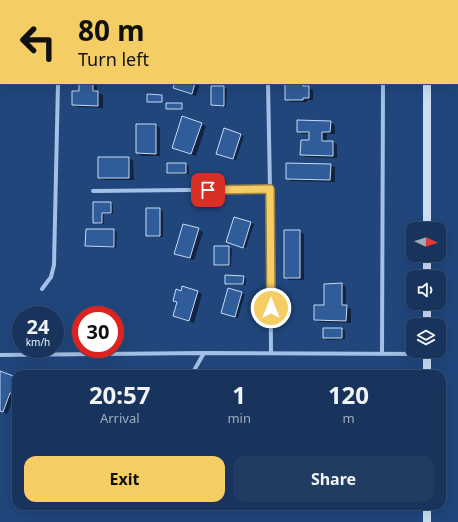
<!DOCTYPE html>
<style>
body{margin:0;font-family:"Noto Sans",sans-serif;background:#213c63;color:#f1f3f6;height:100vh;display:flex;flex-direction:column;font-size:15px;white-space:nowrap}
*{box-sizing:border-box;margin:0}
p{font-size:13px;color:#9faabc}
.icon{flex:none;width:22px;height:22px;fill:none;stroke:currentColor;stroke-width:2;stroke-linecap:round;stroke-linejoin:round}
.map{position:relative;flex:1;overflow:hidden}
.drawer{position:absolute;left:12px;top:370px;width:434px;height:140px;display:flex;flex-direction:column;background:#18345d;border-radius:12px;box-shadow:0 4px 16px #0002,0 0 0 1px #364f72}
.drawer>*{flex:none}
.top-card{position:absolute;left:0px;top:0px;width:458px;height:84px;box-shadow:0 4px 16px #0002,0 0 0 1px #364f72;background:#f4cd64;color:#111;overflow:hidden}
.needle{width:26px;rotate:93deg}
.tools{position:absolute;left:406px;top:222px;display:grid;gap:8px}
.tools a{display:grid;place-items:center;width:40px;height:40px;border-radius:8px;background:#18345d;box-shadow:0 4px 16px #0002,0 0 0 1px #364f72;font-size:20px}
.speed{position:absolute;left:12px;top:306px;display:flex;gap:8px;font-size:20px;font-weight:700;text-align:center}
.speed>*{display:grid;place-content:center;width:52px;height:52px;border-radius:50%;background:#18345d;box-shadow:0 4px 16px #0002,0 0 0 1px #364f72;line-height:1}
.speed small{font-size:10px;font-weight:400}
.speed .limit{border:6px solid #d22;background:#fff;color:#111}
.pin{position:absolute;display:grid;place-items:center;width:34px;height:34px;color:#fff;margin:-17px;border-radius:8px;box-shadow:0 2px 6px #0006}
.me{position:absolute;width:44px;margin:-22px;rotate:0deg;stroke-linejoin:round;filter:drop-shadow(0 0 3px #0008)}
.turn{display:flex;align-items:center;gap:14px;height:84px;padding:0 12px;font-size:18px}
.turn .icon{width:52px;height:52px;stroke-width:2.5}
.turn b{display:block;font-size:28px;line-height:34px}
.eta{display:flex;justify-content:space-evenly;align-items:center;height:68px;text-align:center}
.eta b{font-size:24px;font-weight:700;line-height:28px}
.cta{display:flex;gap:8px;margin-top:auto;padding:8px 12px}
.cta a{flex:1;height:46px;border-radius:12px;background:#f4cd64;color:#111;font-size:16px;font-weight:700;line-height:46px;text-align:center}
.cta a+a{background:#213c63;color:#f1f3f6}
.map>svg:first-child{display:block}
.shadow{fill:#0007}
.building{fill:#305d9a;stroke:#c6daf5}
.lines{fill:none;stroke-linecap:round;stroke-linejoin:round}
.street{stroke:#a3c0e6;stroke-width:4}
.secondary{stroke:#cddef5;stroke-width:8}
.route-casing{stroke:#9f8541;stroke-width:10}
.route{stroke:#f4cd64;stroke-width:7}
</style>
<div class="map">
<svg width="458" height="522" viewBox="0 0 458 522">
<rect width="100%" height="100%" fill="#20467c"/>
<path class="shadow" d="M0,54H1V73H0Z
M80,83H97V92L103,95V108L78,107L73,105L80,92Z
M176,83H200L196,96L179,90L174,88Z
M286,83H308L307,87L313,90V100H307V102H290L286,99Z
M224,87L227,89L226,107L215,106L212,105Z
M330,122L335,125V134H327L326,142H333L337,144V158L306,157L301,155L310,141V134H302L298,131Z
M201,124L206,126L196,156L177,150L173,147Z
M156,125L160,128V156H142L137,153Z
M225,130L244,136L236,160L220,155Z
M129,158L133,160L134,180H104L99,178Z
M168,164H186L189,166V174H170L168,172Z
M330,165L335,167V182L291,181L287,178Z
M94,203H111L113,205V214H104V224H97L94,222Z
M160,209L163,211V237H150L147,235Z
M235,218L254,224L246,248L230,243Z
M198,229L203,232L194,260L180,256L175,253Z
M114,230L117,232L116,248L89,247L86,246Z
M299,231L304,234V280H289L285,277Z
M229,247L232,249L231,266H218L215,265Z
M243,277L246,278V285H229L226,283Z
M342,284L346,287V306L351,309V323L319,322L315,320Z
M229,289L245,294L238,318L225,314Z
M181,292H198L202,294L194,323L178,318L174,316Z
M342,329L345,331V339L327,340L324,338Z
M0,372L16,378V396L15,395L7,414L0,411Z"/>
<path class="building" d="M79,83H93V91H98V106L72,105V91H79Z
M175,83H195L192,94L173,88Z
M285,83H303V86H309V98H303V100H285Z
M211,86H224V106L211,105Z
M147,94L162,95V102H147Z
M166,103H182V109H166Z
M182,116L202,123L191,154L172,148Z
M297,120L331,121L330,132H322V141H333V156L300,155L301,140H309V132H297Z
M136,124H156V154L136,153Z
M224,128L241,134L233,159L216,154Z
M98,157H129V178H98Z
M167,163H186V173H167Z
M286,163L331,164L330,180L286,179Z
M93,202H111V213H102V223H93Z
M146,208H160V236H146Z
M234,217L251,222L243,248L226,242Z
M183,224L199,228L190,258L174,254Z
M86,229H114V247L85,246Z
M284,230H300V278H284Z
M214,246H229V265H214Z
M225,275L244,276L243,284H225Z
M342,283V305H347L346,321L314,320V305H324V284Z
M182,286L198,291L189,321L173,316L177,302L173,301L176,289L181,291Z
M228,288L242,292L235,317L221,313Z
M323,328H342V338H323Z
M0,371L16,377V396L10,393L3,412L0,411Z
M213,372H242V374H213Z
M272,372H301V374H272Z"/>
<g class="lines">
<path class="street" d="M76,1V0
M384,1V0
M0,79H1
M268,83L270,189L271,353
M93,191L270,189
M42,289L51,277L54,265L58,83
M382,354L383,83
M0,355L204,353L427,354
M192,374L204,353"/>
<path class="secondary" d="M426,0V1
M427,83V229
M427,255V277
M427,303V325
M427,351V374
M427,506V522"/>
</g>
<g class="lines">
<defs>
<path id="route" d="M208,190L270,189L271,308"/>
</defs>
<use href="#route" class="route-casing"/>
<use href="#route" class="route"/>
</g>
</svg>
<div class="tools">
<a><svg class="needle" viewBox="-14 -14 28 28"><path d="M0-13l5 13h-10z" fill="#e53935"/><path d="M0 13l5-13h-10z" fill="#9faabc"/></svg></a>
<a><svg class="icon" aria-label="sound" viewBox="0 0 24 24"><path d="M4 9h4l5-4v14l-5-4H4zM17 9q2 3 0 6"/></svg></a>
<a><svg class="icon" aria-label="layers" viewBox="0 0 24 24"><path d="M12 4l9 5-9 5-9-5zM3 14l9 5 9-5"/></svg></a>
</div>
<div class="speed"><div>24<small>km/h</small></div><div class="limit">30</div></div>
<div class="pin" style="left:208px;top:190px;background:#d93025"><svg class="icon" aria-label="arrive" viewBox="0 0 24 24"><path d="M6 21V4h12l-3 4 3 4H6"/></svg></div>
<svg class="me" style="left:271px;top:308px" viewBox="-20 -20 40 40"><circle r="17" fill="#f4cd64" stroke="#fff" stroke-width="3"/><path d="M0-11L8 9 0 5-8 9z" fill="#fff"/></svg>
<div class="top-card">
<div class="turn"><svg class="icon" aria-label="left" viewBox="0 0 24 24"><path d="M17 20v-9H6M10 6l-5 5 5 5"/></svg><div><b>80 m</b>Turn left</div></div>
</div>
<section class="drawer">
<div class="eta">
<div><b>20:57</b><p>Arrival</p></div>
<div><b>1</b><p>min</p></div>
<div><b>120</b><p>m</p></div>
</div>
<div class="cta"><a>Exit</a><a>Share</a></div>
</section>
</div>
